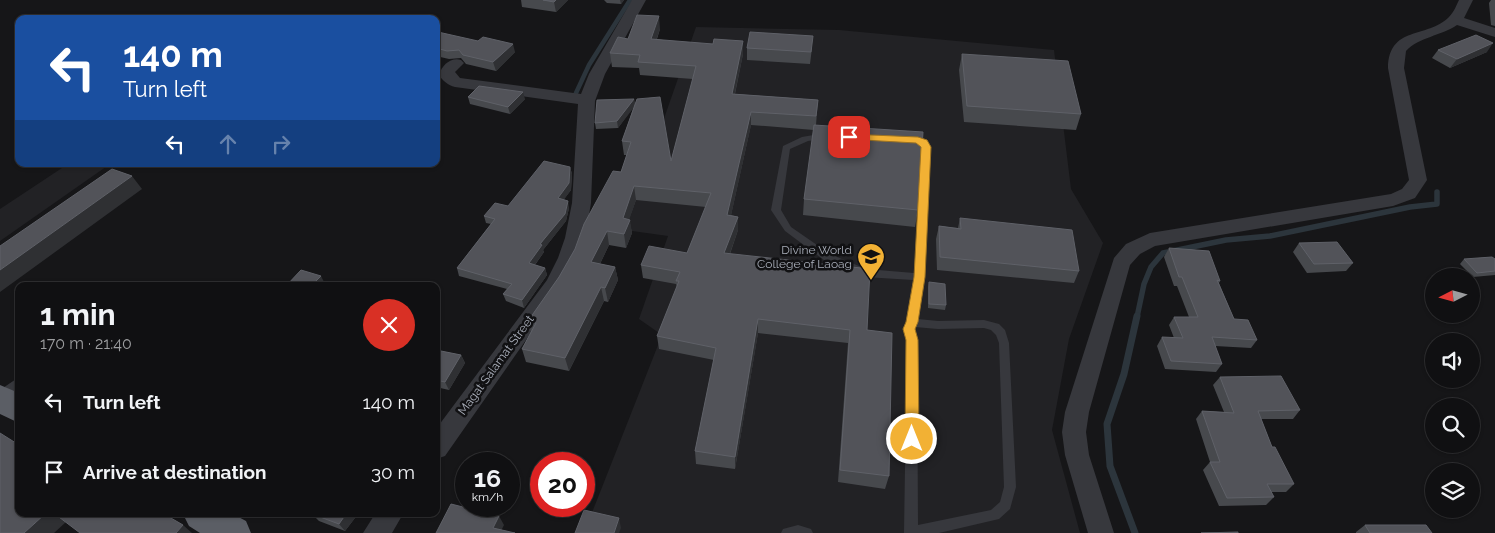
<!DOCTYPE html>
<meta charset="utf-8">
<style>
body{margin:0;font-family:Raleway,sans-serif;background:#1e1e20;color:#f1f3f6;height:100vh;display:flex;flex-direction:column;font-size:19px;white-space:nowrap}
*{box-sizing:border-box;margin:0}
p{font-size:16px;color:#9c9d9f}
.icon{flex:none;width:28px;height:28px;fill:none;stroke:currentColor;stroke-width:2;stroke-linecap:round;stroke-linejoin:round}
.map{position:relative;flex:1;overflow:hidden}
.details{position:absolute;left:15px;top:282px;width:425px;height:235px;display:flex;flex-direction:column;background:#101012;border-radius:10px;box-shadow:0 1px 4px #0004,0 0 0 1px #303032}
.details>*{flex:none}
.hud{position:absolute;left:15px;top:15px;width:425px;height:152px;border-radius:10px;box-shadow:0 1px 4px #0004,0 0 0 1px #303032;background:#1a4fa0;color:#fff;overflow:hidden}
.needle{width:32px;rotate:264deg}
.controls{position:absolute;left:1425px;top:268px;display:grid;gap:10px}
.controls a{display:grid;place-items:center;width:55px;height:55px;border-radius:50%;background:#101012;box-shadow:0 1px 4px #0004,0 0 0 1px #303032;font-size:25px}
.speed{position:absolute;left:455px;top:452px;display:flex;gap:10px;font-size:25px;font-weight:700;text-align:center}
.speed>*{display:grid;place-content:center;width:65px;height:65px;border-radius:50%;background:#101012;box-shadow:0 1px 4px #0004,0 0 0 1px #303032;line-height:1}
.speed small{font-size:12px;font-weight:400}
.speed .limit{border:8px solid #d22;background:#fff;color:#111}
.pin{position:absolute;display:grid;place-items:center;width:42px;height:42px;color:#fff;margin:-21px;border-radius:10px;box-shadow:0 2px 8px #0006}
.me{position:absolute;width:55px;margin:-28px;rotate:0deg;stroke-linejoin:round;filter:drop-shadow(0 0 4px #0008)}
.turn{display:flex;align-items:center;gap:18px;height:105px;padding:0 25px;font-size:22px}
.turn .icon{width:65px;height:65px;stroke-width:2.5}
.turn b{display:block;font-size:35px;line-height:42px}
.lanes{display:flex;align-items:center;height:48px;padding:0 25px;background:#0003;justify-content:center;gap:25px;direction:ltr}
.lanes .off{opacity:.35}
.round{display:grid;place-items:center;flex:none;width:52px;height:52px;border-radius:26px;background:#1e1e20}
.headline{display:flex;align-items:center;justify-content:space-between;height:85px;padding:0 25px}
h1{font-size:30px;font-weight:700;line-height:38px}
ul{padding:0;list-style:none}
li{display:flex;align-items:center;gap:15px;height:70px;padding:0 25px}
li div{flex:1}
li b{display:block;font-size:19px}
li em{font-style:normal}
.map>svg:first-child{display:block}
.built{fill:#222225}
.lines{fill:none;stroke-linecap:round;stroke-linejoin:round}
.stream-far2{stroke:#2c353c;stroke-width:4.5}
.stream-far1{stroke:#2c353c;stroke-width:5.5}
.stream{stroke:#2c353c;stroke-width:7}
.service{fill:#37383d;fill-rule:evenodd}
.minor{fill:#37383d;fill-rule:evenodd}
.trunk{fill:#5b5e65;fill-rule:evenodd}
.wall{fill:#47494d}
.shaded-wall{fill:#2f3033}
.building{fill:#525359;stroke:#5f6168}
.route{fill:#f2b134;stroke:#9d7322}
.labels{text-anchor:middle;stroke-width:5;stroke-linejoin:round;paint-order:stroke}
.poi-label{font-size:12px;fill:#a8adb8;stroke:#111113;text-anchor:end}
.street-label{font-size:12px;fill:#a8adb8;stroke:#111113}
</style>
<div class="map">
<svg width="1495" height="533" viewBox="0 0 1495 533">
<rect width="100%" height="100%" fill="#161618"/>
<path class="built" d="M696,27L839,30L1054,50L1071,189L1103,243L1069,339L1052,430L1080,533H584L662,335L639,319L668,236L625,230Z
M68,164H110L0,241V209Z"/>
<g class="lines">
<path class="stream-far2" d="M576,93L589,65L630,0"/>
<path class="stream-far1" d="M1137,317L1144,284L1151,267L1163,253L1226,240L1270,236L1410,207L1437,204V192"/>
<path class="stream" d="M1135,533L1110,466L1107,424L1124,374L1137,316"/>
<path class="service" d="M825,133L829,136L828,138L808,141L790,149L781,210L791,227L830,254L866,269L914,273L922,147L920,144L906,141L905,139L909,136L927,140L930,147L924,277L918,319L938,321L984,320L999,324L1005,330L1009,343L1016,487L1010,509L999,519L939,533H904L907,340L904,329L907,322L913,280L865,277L824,260L785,231L771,210L783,146L802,137ZM915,327L938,329L984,328L991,330L996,335L999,343L1004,487L1000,502L991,510L918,525L917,340L914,329Z
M19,377V389L0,402V390Z
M798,525L811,529L813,533H781L783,529Z"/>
<path class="minor" d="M632,0H646L605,74L595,101L591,203L585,238L576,262L561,290L445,456L436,459V429L547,280L558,258L565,238L572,203L578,104L455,87C448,85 443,81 439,75C442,65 451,57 461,60L464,63L455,72L460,78L581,94L589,74Z
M1459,0H1473L1464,18L1495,28V37L1457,25C1441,36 1419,37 1406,51L1404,68L1427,180L1415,198L1393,206L1155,246L1140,254L1130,265L1089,412L1086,432L1089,455L1114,533H1088L1065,455L1062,432L1065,412L1114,258L1126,244L1150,233L1391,194L1402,189L1409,180L1388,68C1389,25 1427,39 1449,17C1454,12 1456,6 1459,0Z
M375,514H403L392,533H363Z"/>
<path class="trunk" d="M0,385L19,393V423L0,414Z
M183,514H233L246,521L251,533H200L189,526Z"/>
</g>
<path class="wall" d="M521,0H568L556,12L522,7Z
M604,0H624L621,4L607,3Z
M1491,0H1495V26L1491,25L1489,3Z
M660,29L657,39L743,54L735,94L818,100L816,125L918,210L915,227L803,215L804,199L814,130L751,125L731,215L738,217V230L730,254L867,330L889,476L885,489L838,482L848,343L758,333L735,469L696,464L695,451L714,360L659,349L657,336L677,287L676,284L643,278L641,265L687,253L706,207L636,200L629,219L632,233L626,248L609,245L600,264L615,267L618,280L608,302L604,301L569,371L526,362L522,349L531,332L528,321L559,277L621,172L627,155H624L622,141L634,106L618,128L596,129L595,123L634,99L635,105L671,161L693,79L640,75L639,68L612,67L610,53L628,39Z
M436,33L515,52L496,71L466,64L461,58L449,59L436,56Z
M747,48H812L810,64L747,60Z
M1438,50L1487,52L1450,68L1432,58Z
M962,54L1081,114L1076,130L964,122L959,70Z
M468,97L525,99L510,114L470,104Z
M570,167L572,174L571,190L564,199L569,208L566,221L543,250L544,252L535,265L545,268L547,275L524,308L506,301L503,294L507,289L459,276L457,268L491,224L486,223L484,216L508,206Z
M960,218L1079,271L1074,283L937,270L936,239L939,226L958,228Z
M1299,243L1353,263L1346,271L1307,273L1293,252Z
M1169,248L1220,281L1219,283L1234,319L1257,340L1251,348L1215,346L1222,364L1216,372L1165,369L1157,346L1162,337L1174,338L1169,325L1174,317H1189L1177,286H1174L1164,257Z
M1464,259H1495V275L1473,277L1460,264Z
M929,282L946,305L945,310L928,308V287Z
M436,350L461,355L465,363L449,390L436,387Z
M1220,377L1300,410L1293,419H1261L1272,447L1294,484L1286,492H1271L1274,497L1266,505L1219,506L1203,470L1210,462L1196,419L1202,411L1224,412L1213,385Z
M312,514H358L345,531L319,521Z
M1365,525L1432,533H1356V532Z"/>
<path class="shaded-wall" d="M556,0H568L556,12L554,2Z
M620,0H624L621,4Z
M659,16L660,29L652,52L651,39Z
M743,41V54L732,107V94Z
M1493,43L1487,52L1450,68L1457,59Z
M513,44L515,52L496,71L493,62Z
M523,92L525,99L510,114L508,107Z
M634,99L635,106L618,128L617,121Z
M751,112V125L728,229L727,215Z
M570,167L572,174L571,190L560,205L558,198Z
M132,176L142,189L0,292V270Z
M634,186L636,200L626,229L630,220L632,233L626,248L624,234L623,218Z
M568,201L569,208L566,221L543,250L544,252L531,270L529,263Z
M738,217V230L725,267L724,253Z
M607,231L609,245L594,276L591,262Z
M615,267L618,280L608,302L605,288Z
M545,268L547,275L524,308L522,300Z
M321,276L325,284L324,286H311Z
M601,287L604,301L569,371L565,358Z
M758,319V333L735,469V457Z
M461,355L465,363L449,390L445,382Z
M436,491L439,495L436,498Z
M45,514H55L66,522L54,533H24Z
M346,514H358L345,531L339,524Z
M499,516L504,525L500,533L493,528Z
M619,518L621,528L619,533H614Z
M183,525L192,533H176Z"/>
<path class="building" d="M543,0H556L554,2Z
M637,15L659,16L651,39L713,44L714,39L743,41L732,94L818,100L816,116L751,112L727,215L738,217L724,253L870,269L867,330L892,333L889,476L840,470L850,330L758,319L735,457L695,451L716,348L657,336L679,281H676L680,272L641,265L649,246L687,253L711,193L634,186L623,218L630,220L624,234L607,231L591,262L615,267L605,288L601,287L565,358L522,349L536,323L528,321L559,277L575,249L584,224L613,171L621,172L631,142L622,141L637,99L660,97L671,161L696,66L638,62L640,55L610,53L618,37L628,39Z
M438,32L478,41L483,37L513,44L493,62L463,55L459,50L447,51L436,48V33Z
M750,32L813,36L811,52L747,48Z
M1476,35L1493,43L1457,59L1438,50Z
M962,54L1068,61L1081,114L967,106Z
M479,86L523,92L508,107L468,97Z
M634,99L617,121L595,123L597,100Z
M814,125L923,132L918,210L804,199Z
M544,161L570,167L569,183L558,198L568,201L565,214L540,244L542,245L529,263L545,268L522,300L503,294L512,284L457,268L495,219L484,216L495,203L508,206Z
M112,169L132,176L0,270V246Z
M960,218L1072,230L1079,271L940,257L939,226L961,229Z
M1337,242L1353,263L1314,264L1299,243Z
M1169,248L1209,251L1220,281L1217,280L1234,319L1248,320L1257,340L1212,337L1222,364L1171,361L1162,337L1183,338L1174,317H1198L1182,277H1179Z
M1492,257L1495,259V271L1477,273L1464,259Z
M301,270L321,276L311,286H286Z
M929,282L945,284L946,305L929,304Z
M436,350L461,355L445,382L436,380Z
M1281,376L1300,410L1258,411L1272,447H1275L1294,484H1267L1274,497L1227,498L1210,462H1220L1202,411L1234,413L1220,377Z
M0,433L19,445V449H18L19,450V514H45L24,533H0Z
M451,504L499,516L493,528L515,533H436Z
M584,510L619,518L614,533H575Z
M55,514H164L183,525L176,533H80Z
M312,514H346L339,524Z
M1365,525H1426L1432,533H1370Z
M1238,532V533H1201Z"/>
<path class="route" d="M849,134L918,137L927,140L931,147L925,277L918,322L915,329L918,340L919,439L917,444L912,445L907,444L905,439L906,340L903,329L906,322L914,277L921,147L916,143L845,139L844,137Z"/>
<defs>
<symbol id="university-pin" viewBox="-11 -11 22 30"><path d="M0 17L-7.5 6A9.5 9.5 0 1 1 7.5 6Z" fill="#f2b134" stroke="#111113"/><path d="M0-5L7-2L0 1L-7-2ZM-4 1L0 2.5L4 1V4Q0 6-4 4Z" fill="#111"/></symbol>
</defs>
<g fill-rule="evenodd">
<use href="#university-pin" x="855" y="241" width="32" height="43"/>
</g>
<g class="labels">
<g class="poi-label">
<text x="852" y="254">Divine World<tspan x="852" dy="14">College of Laoag</tspan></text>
</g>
<g class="street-label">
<text transform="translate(496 365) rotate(-54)" y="4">Magat Salamat Street</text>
</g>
</g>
</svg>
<div class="controls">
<a><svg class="needle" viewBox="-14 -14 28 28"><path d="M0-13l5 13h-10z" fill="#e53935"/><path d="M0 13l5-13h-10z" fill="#9c9d9f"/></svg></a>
<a><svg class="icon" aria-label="sound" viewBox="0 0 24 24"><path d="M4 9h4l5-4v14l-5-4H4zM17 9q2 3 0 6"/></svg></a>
<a><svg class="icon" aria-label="search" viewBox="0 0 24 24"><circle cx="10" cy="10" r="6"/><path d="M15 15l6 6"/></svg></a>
<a><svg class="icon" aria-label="layers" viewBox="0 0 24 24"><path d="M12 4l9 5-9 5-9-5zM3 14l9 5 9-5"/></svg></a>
</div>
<div class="speed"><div>16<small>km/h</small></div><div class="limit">20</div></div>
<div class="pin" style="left:849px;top:137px;background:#d93025"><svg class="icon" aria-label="arrive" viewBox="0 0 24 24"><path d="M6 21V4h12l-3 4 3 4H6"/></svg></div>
<svg class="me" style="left:912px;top:439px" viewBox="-20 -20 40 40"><circle r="17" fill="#f2b134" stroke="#fff" stroke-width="3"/><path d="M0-11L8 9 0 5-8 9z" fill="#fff"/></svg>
<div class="hud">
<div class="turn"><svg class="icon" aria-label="left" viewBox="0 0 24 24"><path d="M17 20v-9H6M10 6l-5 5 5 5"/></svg><div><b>140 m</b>Turn left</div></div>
<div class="lanes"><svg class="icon" aria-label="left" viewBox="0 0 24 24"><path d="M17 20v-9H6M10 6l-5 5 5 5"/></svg><svg class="icon off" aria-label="ahead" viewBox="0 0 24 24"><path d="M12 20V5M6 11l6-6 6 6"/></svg><svg class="icon off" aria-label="right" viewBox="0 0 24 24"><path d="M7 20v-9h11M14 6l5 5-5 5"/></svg></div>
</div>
<section class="details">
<div class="headline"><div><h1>1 min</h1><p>170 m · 21:40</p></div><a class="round" style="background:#d93025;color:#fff"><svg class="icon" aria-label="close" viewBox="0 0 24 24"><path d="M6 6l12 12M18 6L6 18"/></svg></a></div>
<ul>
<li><svg class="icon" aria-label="left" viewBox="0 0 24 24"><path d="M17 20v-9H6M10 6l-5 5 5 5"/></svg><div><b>Turn left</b></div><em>140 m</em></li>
<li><svg class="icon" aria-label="arrive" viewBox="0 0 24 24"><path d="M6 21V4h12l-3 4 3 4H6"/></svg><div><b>Arrive at destination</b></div><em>30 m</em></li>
</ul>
</section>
</div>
